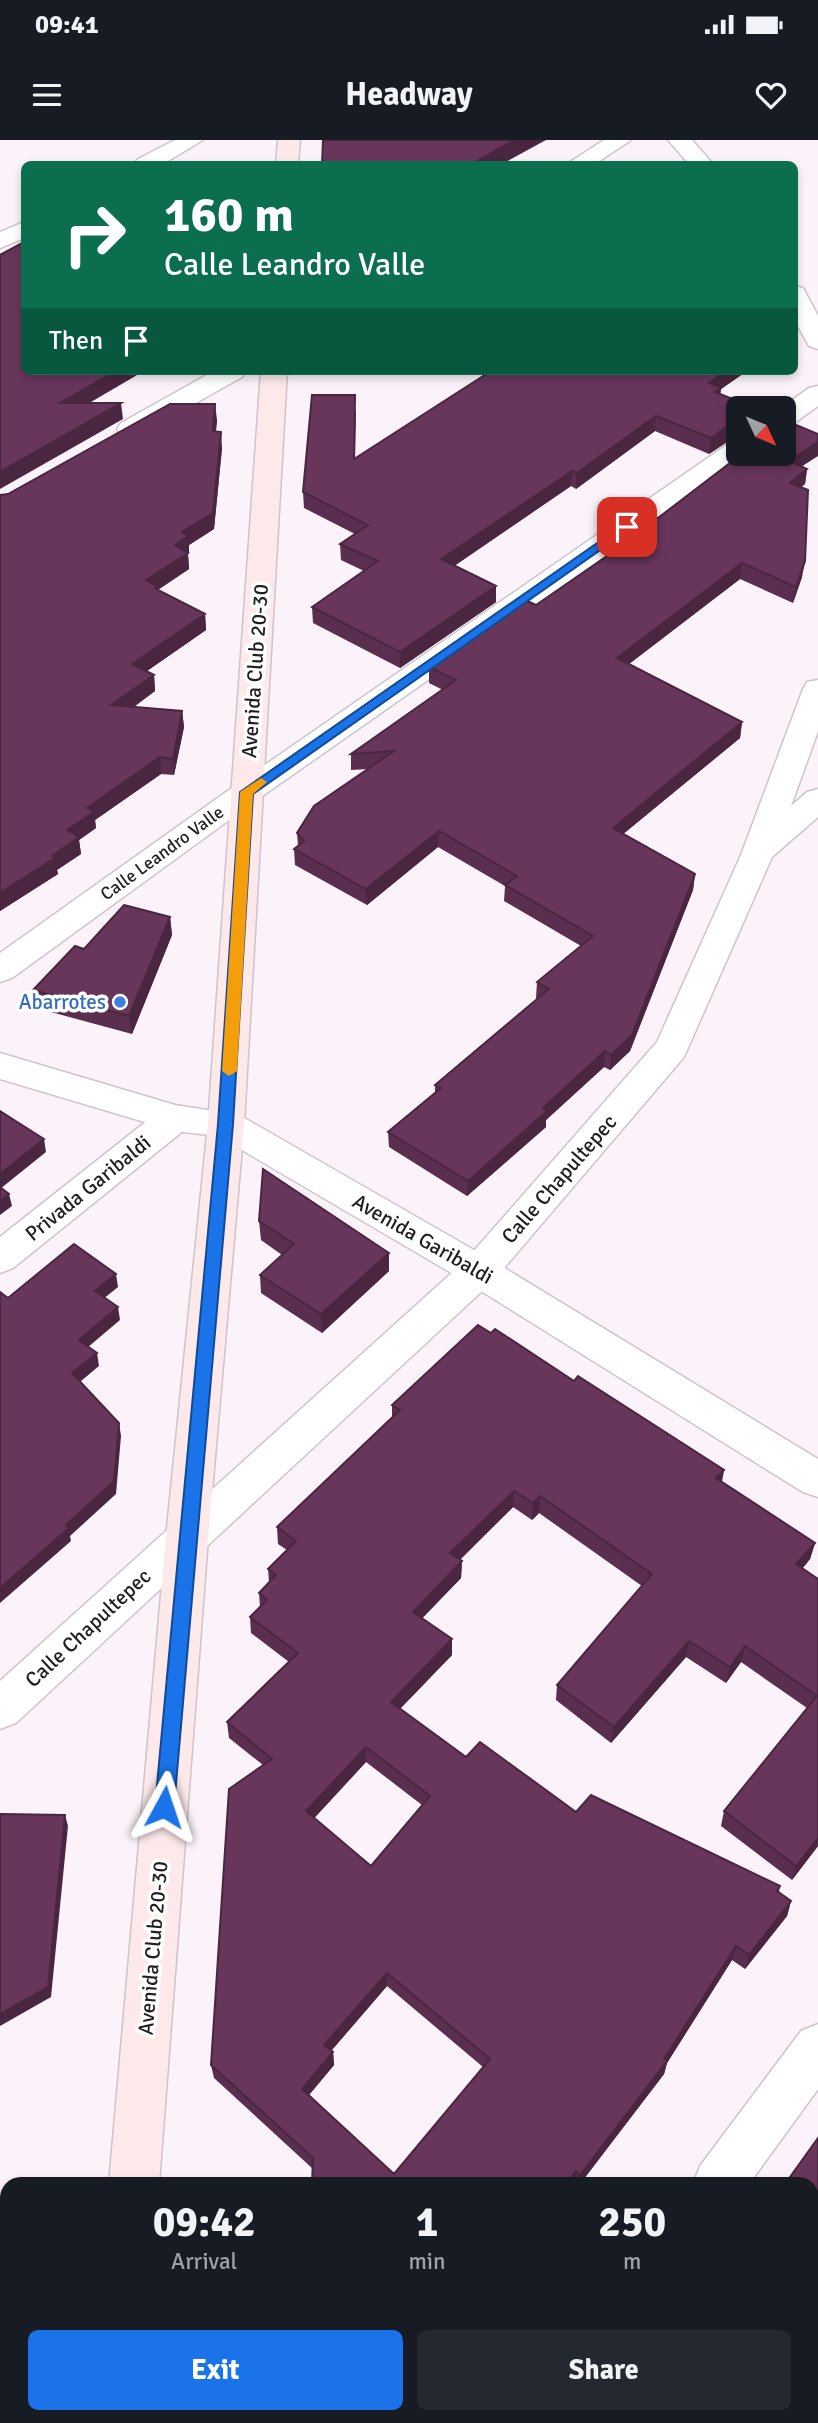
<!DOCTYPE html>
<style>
body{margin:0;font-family:Signika,sans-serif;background:#242831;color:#f1f3f6;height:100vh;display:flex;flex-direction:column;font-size:26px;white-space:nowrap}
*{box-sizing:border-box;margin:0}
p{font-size:23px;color:#9ea1a6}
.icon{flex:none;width:38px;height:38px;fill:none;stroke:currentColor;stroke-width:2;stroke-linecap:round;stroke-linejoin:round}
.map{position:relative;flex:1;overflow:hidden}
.panel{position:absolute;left:0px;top:2037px;width:819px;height:247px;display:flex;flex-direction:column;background:#171b24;border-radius:21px 21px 0 0;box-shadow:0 4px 10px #0003}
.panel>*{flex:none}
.top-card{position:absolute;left:21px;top:21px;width:777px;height:214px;border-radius:10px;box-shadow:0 4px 10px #0003;background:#0b6e4f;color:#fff;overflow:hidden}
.needle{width:46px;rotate:134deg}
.buttons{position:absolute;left:726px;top:256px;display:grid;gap:14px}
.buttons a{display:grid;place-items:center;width:70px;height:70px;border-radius:10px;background:#171b24;box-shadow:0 4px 10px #0003;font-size:35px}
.pin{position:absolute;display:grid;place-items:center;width:60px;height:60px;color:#fff;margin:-30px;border-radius:14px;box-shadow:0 4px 10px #0006}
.me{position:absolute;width:77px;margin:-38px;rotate:5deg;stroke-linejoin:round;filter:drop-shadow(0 0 5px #0008)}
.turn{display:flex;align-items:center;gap:24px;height:147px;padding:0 28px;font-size:32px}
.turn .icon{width:91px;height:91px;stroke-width:2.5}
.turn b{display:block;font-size:49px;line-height:60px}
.then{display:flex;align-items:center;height:66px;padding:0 28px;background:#0003;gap:14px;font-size:26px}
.eta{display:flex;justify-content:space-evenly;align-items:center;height:119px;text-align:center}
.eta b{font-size:42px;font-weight:700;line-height:49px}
.action{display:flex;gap:14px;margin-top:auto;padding:14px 28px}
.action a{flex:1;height:80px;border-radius:10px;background:#1a73e8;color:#fff;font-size:28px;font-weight:700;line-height:80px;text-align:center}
.action a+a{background:#242831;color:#f1f3f6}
.status{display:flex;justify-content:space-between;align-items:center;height:49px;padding:0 35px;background:#171b24;direction:ltr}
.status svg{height:19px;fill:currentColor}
header{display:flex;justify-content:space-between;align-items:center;height:91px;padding:0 28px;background:#171b24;font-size:32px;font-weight:700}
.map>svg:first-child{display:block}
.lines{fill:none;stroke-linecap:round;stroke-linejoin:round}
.minor-casing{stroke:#cdc4cc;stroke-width:3}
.tertiary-casing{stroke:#cdc4cc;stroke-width:3}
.secondary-casing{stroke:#cdc4cc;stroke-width:3}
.minor{fill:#fff;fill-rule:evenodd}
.tertiary{fill:#fff;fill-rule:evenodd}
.secondary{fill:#fde8ea;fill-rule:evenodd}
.wall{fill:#5a2e4e;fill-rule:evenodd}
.shaded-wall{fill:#4a2640}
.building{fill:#69365b;stroke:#4a2640;stroke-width:2;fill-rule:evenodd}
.route{fill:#1a73e8;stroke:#114b97;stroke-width:2}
.slow{fill:#f59e0b}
.shop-dot{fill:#3f7fe0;stroke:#fff;stroke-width:2.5}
.labels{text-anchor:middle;stroke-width:7;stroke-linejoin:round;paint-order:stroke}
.far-street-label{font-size:18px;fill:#211e21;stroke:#fff}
.street-label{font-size:21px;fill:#211e21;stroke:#fff}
.shop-label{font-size:21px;fill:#366cbe;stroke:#fff;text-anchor:end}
</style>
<div class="status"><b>09:41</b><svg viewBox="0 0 49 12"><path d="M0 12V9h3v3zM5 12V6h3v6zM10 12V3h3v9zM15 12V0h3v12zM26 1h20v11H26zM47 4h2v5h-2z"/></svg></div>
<header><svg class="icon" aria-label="menu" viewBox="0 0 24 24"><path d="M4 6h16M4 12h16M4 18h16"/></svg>Headway<svg class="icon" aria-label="heart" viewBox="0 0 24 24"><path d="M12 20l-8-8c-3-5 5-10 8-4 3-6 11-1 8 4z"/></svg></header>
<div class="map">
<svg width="818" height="2283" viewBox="0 0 818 2283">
<rect width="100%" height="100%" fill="#fbf2fa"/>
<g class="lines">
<defs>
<path id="minor" d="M175,0H203L163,24H134L138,19Z
M604,0H631L595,24H567Z
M668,0H692L713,24H689Z
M24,82V98L0,108V92Z
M794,146L803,148L818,176V209L809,206L794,179Z
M214,231H246L242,237L139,295H121L117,289L121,283Z
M818,246V266L793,284L784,286V268H781L809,248Z
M738,302V313H749L748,316L258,659L12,838L0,842V813L236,645L728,304Z
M818,540V591L791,666L807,652L818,649V677L772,717L684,917L493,1141L16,1583L0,1589V1541L465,1121L657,902L741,715L803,549L807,542Z
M175,965L188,969L193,978L188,987L13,1128L0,1133V1097L162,969Z
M818,1884V1949L749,2044H693L700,2026L801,1891Z
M517,2277H573L571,2283H514Z"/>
<path id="tertiary" d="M0,913L175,965L239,975L493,1121L818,1319V1357L803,1352L465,1141L218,996L175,991L0,939Z"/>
<path id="secondary" d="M278,0H300L298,24H276Z
M261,231H287L244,984L208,1398L159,2044H109L166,1398L208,984Z
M87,2277H141V2283H87Z"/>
</defs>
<use href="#minor" class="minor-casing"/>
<use href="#tertiary" class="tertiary-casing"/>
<use href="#secondary" class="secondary-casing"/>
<use href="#minor" class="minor"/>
<use href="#tertiary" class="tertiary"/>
<use href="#secondary" class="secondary"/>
</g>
<path class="wall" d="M491,231H747L721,249L720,254L738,268V303L737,299L727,302L709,314L655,291L576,349L571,346L454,426L496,462L400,528L313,483L312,467L364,431L341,420L340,404L355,394L304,368L303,352L356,270L355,319Z
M217,280L216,291L222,308L214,389L189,405V413L188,414L189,429L158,450L205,474L206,490L147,531L154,535L155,551L134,567L182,571L184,587L174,635L161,634L95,680L96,688L79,700L81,714L57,730L58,734L0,771V355L8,354Z
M740,313H784L802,326L807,329L805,344L801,347L802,437L793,463L740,439L629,524L742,582L740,598L623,694L695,734L693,750L630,911L610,930L604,927L546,980V987L467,1056L389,1007L388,992L435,953V945L538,859L536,858L537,842L581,806L504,761L505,746L438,707L367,765L295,725L294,709L298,706L297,693L368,629L351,630V614L443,550L429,543V527L536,465L620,407L739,316Z
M170,777L172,795L132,894L36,868L33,850L84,809Z
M259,1081L389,1113V1131L322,1193L261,1153L260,1135L282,1115L261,1100Z
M478,1185L491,1193L495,1189L574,1241L578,1236L724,1330L722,1342L815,1403L810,1419L802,1429L818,1439V1706L792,1740L721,1686L724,1671L807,1568L741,1522L726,1543L686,1517L611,1603L556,1560L557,1545L642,1446L539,1373L532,1380L513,1367L460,1420L462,1421L461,1438L422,1478L452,1499V1515L400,1569L466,1617L480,1602L576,1672L591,1655L780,1746L779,1752L791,1761L787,1776L745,1829L732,1820L667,1923L664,1934L580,2044H312L313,2029L214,1938L211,1925L229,1649L263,1625L229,1598L227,1582L289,1522L251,1493L250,1477L260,1467L259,1453L269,1442L268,1429L287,1410L278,1404L277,1387L392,1277V1265ZM366,1622L422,1665L371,1726L314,1678ZM387,1846L483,1927L394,2034L309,1955L334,1925L333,1912L331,1911Z
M818,1998V2103L812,2098V2044Z"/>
<path class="shaded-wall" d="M514,0H546L502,24H472Z
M116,231H144L62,279L60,263Z
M726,231H747L721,249L719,263L709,243Z
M121,263L123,279L0,349V332Z
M215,264L217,280L214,307L213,291Z
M656,276L655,291L576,349L577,333Z
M738,284L737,299L727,302L709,314L711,298L728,286Z
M221,292L222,308L214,389L189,405V413L188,414L189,429L148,456L146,440L175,405L182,392Z
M818,302V316L787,336L789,321Z
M807,329L805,344L788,358L790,343Z
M572,331L571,346L441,435V419Z
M805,421L802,437L793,463L796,447Z
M742,423L740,439L616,534L617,518Z
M496,446V462L400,528V512Z
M205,474L206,490L134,540L132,524Z
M154,535L155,551L113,581L111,565Z
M182,571L184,587L174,635L173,619Z
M742,582L740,598L611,704L613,688Z
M160,617L161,634L95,680L96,688L79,700L81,714L57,730L58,734L0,771V753L52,716L67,690L87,668Z
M439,691L438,707L367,765L366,749Z
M695,734L693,750L630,911L610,930L611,915Z
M170,777L172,795L132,894L129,876Z
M605,911L604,927L546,980V987L467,1056L468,1041L543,968Z
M44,999L46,1012L0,1049V1034Z
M9,1054L12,1066L0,1075V1061Z
M389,1113V1131L322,1193L321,1174Z
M116,1134L118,1147L97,1164L95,1151Z
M118,1167L120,1180L81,1213L79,1200Z
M97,1213L99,1226L75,1246L72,1233Z
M119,1283L121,1296L116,1354L70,1396L71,1401L0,1463V1448L66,1385Z
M724,1330L720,1347L716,1338Z
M514,1351L513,1367L450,1429V1413Z
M540,1356L539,1373L532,1380L533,1363Z
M815,1403L810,1419L792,1441L796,1424Z
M462,1421L461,1438L413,1488V1472Z
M452,1499V1515L391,1578V1562Z
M689,1501L686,1517L611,1603L614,1587Z
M745,1506L741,1522L726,1543L730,1527Z
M366,1607V1622L307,1686L306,1671Z
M65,1675L68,1686L51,1857L0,1886V1874Z
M818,1698V1706L792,1740L796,1726Z
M791,1761L787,1776L745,1829L749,1815Z
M736,1806L732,1820L667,1923L664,1934L580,2044H578L580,2035L664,1919Z
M387,1833V1846L325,1918L324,1905Z
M333,1912L334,1925L303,1962L302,1949Z
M576,2031L574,2043L566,2044Z
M446,2277H453L448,2283H440Z"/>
<path class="building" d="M323,0H514L472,24H322Z
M24,102V231H116L60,263H121L0,332V115Z
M491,231H726L709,243L721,248L715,252L755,268H738V284L728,286L711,298L656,276L577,333L572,331L441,419L496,446L400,512L312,467L378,421L340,404L368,385L303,352L312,255H355L354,319Z
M170,264H215L213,291L221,292L213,373L182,392L188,396L175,405L188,413L146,440L157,446L154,448L205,474L132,524L154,535L111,565L182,571L173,619L160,617L87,668L94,672L67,690L79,697L52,716L55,718L0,753V355L8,354Z
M784,280L818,294V302L789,321L807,329L790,343L808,350L805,421L796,447L742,423L617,518L742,582L613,688L695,734L632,895L611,915L605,911L543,968L547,971L468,1041L388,992L441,948L435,945L549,849L537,842L593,796L505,745L517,736L439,691L366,749L294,709L304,701L297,693L314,666L394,611L351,614L456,540L429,527L525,460L536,465L620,407L743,313H784Z
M124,765L170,777L129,876L33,850L75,806L84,809Z
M0,971L44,999L0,1034Z
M263,1029L389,1113L321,1174L260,1135L294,1104L259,1081Z
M0,1047L9,1054L0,1061Z
M74,1104L116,1134L95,1151L118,1167L79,1200L97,1213L72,1233L119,1283L114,1341L66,1385L69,1388L0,1448V1152L8,1158Z
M478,1185L491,1193L495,1189L574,1241L578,1236L724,1330L716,1338L815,1403L796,1424L818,1439V1698L796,1726L724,1671L817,1556L745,1506L730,1527L689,1501L614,1587L557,1545L652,1434L540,1356L533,1363L514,1351L450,1413L462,1421L413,1472L452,1499L391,1562L466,1617L480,1602L576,1672L591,1655L780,1746L777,1751L791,1761L749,1815L736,1806L664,1919L667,1921L580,2035L576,2031L566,2044H312L313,2018L211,1925L229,1649L272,1619L227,1582L298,1513L250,1477L267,1460L259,1453L276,1435L268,1429L296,1401L277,1387L400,1270L392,1265ZM366,1607L430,1656L371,1726L306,1671ZM387,1833L490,1919L394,2034L302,1949L333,1912L324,1905Z
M0,1674L65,1675L48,1847L0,1874Z
M818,1998V2092L812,2087V2044H785Z
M812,2208L818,2213V2283H681L686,2277H812Z
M307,2277H446L440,2283H307Z
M618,2277H663L670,2283H613Z"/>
<path class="route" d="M623,385L633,387L253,654L233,984L174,1667L171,1673L164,1676L158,1673L155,1667L218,984L240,652Z"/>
<path class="slow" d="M261,638L267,642L253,654L237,931L229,936L222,931L240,652Z"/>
<circle class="shop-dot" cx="120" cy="862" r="7"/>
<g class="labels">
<g class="far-street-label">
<text transform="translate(162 713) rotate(-36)" y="6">Calle Leandro Valle</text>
</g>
<g class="street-label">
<text transform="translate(255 531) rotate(-86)" y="7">Avenida Club 20-30</text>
<text transform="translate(559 1039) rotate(-49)" y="7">Calle Chapultepec</text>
<text transform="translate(88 1048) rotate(-39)" y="7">Privada Garibaldi</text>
<text transform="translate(423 1099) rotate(30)" y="7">Avenida Garibaldi</text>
<text transform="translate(88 1488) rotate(-43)" y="7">Calle Chapultepec</text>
<text transform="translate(153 1808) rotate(-85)" y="7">Avenida Club 20-30</text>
</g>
<g class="shop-label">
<text x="106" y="869">Abarrotes</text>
</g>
</g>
</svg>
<div class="buttons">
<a><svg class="needle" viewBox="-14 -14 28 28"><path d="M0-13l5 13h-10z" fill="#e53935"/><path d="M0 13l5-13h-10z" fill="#9ea1a6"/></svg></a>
</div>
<div class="pin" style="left:627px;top:387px;background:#d93025"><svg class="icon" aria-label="arrive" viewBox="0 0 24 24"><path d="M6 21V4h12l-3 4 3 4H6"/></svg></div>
<svg class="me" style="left:164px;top:1667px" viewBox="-20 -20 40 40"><path d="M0-17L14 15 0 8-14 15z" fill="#1a73e8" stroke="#fff" stroke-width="4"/></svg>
<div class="top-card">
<div class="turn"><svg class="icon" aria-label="right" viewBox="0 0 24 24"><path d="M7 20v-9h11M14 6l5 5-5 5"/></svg><div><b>160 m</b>Calle Leandro Valle</div></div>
<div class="then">Then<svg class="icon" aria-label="arrive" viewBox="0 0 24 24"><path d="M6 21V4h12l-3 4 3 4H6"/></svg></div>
</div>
<section class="panel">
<div class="eta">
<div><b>09:42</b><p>Arrival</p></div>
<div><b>1</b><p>min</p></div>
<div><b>250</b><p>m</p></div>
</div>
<div class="action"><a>Exit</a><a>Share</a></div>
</section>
</div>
